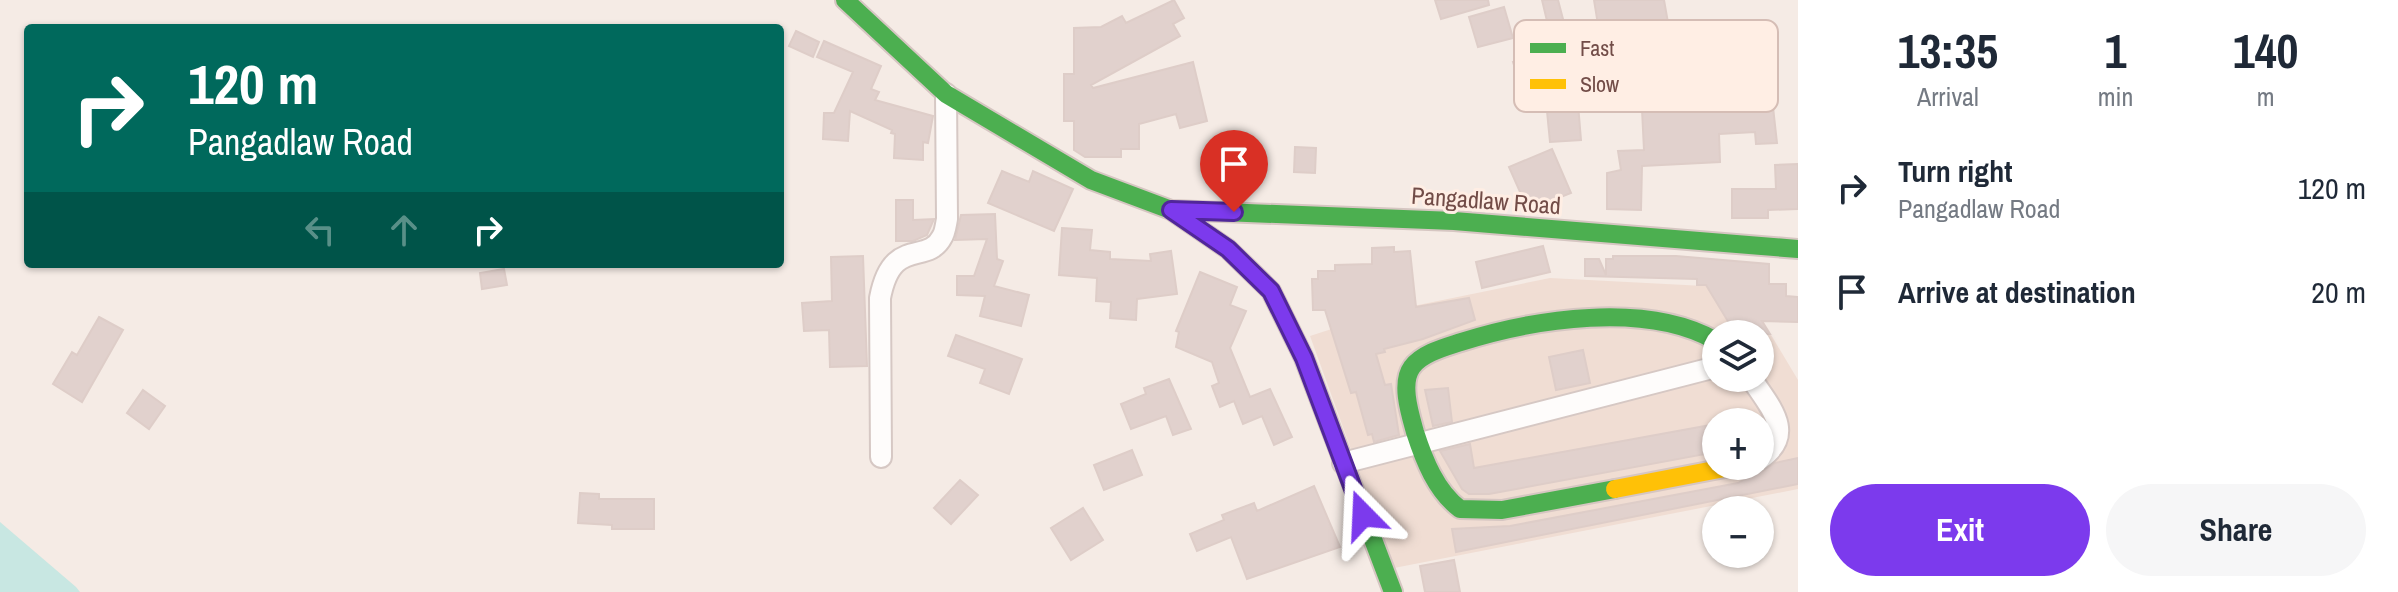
<!DOCTYPE html>
<meta charset="utf-8">
<style>
body{margin:0;font-family:"Archivo Narrow",sans-serif;background:#f6f6f7;color:#1f2937;height:100vh;display:flex;flex-direction:column;font-size:30px;white-space:nowrap}
*{box-sizing:border-box;margin:0}
p{font-size:26px;color:#747a83}
.icon{flex:none;width:44px;height:44px;fill:none;stroke:currentColor;stroke-width:2;stroke-linecap:round;stroke-linejoin:round}
.map{position:relative;flex:1;overflow:hidden}
.drawer{display:flex;flex-direction:column;background:#fff;width:600px}
.drawer>*{flex:none}
.hud{position:absolute;left:24px;top:24px;width:760px;height:244px;border-radius:8px;box-shadow:0 2px 6px #0004;background:#00695c;color:#fff;overflow:hidden}
.buttons{position:absolute;left:1702px;top:320px;display:grid;gap:16px}
.buttons a{display:grid;place-items:center;width:72px;height:72px;border-radius:50%;background:#fff;box-shadow:0 2px 6px #0004;font-size:40px}
.pin{position:absolute;display:grid;place-items:center;width:68px;height:68px;color:#fff;margin:-82px -34px;border-radius:50% 50% 50% 0;rotate:-45deg;box-shadow:0 0 8px #0007}
.pin .icon{rotate:45deg}
.me{position:absolute;width:88px;margin:-44px;rotate:339deg;stroke-linejoin:round;filter:drop-shadow(0 0 6px #0008)}
.turn{display:flex;align-items:center;gap:28px;height:168px;padding:0 32px;font-size:36px}
.turn .icon{width:104px;height:104px;stroke-width:2.5}
.turn b{display:block;font-size:56px;line-height:68px}
.lanes{display:flex;align-items:center;height:76px;padding:0 32px;background:#0003;justify-content:center;gap:40px;direction:ltr}
.lanes .off{opacity:.35}
.eta{display:flex;justify-content:space-evenly;align-items:center;height:136px;text-align:center}
.eta b{font-size:48px;font-weight:700;line-height:56px}
.button{display:flex;gap:16px;margin-top:auto;padding:16px 32px}
.button a{flex:1;height:92px;border-radius:48px;background:#7c3aed;color:#fff;font-size:32px;font-weight:700;line-height:92px;text-align:center}
.button a+a{background:#f6f6f7;color:#1f2937}
ul{padding:0;list-style:none}
li{display:flex;align-items:center;gap:24px;height:104px;padding:0 32px}
li div{flex:1}
li b{display:block;font-size:30px}
li em{font-style:normal}
main{display:flex;flex:1;min-height:0}
.map>svg:first-child{display:block}
.residential{fill:#f0ddd3;fill-rule:evenodd}
.water{fill:#c8e7e2}
.building{fill:#e1d1cd;stroke:#decdc8;stroke-width:2}
.lines{fill:none;stroke-linecap:round;stroke-linejoin:round}
.street-casing{stroke:#d6c8c4;stroke-width:24}
.fast-casing{stroke:#d6c6c2;stroke-width:22}
.slow-casing{stroke:#d6c6c2;stroke-width:22}
.street{stroke:#fefcfb;stroke-width:20}
.fast{stroke:#4caf50;stroke-width:18}
.slow{stroke:#ffc107;stroke-width:18}
.route-casing{stroke:#51269a;stroke-width:20}
.route{stroke:#7c3aed;stroke-width:14}
.labels{text-anchor:middle;stroke-width:6;stroke-linejoin:round;paint-order:stroke}
.street-label{font-size:24px;fill:#724c47;stroke:#ffeee4}
.key{fill:#ffeee4;stroke:#d5bdb5;stroke-width:2}
.key-label{font-size:22px;fill:#724c47}
</style>
<main>
<div class="map">
<svg width="1798" height="592" viewBox="0 0 1798 592">
<rect width="100%" height="100%" fill="#f5ebe5"/>
<path class="residential" d="M1550,278L1743,288L1798,380V489L1394,568L1310,336L1384,312ZM1716,334H1760V378H1716ZM1716,422H1760V466H1716Z"/>
<path class="water" d="M0,522L76,587L80,592H0Z"/>
<path class="building" d="M1174,0L1184,18L1173,24L1180,36L1091,85L1093,88L1193,62L1207,121L1180,128L1176,114L1139,124V149H1121V157H1085L1074,150V121H1064V74H1074V28L1101,27L1122,16L1126,23Z
M1435,0H1488L1489,5L1441,19Z
M1542,0H1558L1569,42L1553,46Z
M1594,0H1664L1670,34L1677,33L1683,74L1715,72L1717,105L1744,103L1745,108L1773,107L1777,143L1756,144L1755,132L1719,134L1720,162L1642,166L1641,210L1607,209V173L1621,170L1618,151L1644,150L1640,69L1606,74Z
M1504,7L1513,38L1478,47L1469,17Z
M796,31L819,42L813,57L789,46Z
M824,41L881,66L871,89L879,92L875,100L933,116L928,143L923,142V160L894,158L895,134L891,133L892,130L850,111L848,141L823,139L824,113H834L853,72L817,57Z
M1565,45L1580,91L1577,92L1581,140L1550,142L1546,101L1527,107L1513,62Z
M1295,147L1316,148L1315,173L1294,172Z
M1552,149L1571,193L1528,210L1509,167Z
M1798,164V209L1768,210V218H1732V189H1776L1775,165Z
M1002,171L1029,182L1033,171L1073,189L1054,231L988,203Z
M896,200H913V220L934,219L927,235L913,241H896Z
M995,214L997,259L1003,261L994,286L1029,295L1021,326L980,316L985,296L957,295V276H974L987,239L955,240L961,215Z
M1062,228L1092,230L1090,250L1110,252V259L1151,261L1150,254L1171,251L1177,294L1137,299L1136,320L1110,318L1111,302L1096,301L1097,278L1059,275Z
M1543,246L1550,272L1482,288L1476,262Z
M1394,247V252L1410,251L1416,307L1469,298L1475,320L1423,339L1384,349L1385,352L1376,354L1385,385L1391,384L1399,435L1374,442L1372,434L1368,435L1356,392L1351,393L1325,310H1313L1312,279H1318V271H1335V265L1372,264V248Z
M863,256L867,366L830,367L829,330L804,331L802,303L832,301L831,257Z
M1613,256H1676L1769,264V284H1786V296L1798,297V322L1762,321L1770,334H1741L1733,321L1729,323L1706,285H1697V279L1585,276V259H1599L1606,275V259H1613Z
M504,269L507,285L482,289L480,273Z
M1200,272L1237,287L1230,305L1246,311L1230,348L1250,397L1270,389L1292,437L1274,445L1262,416L1243,424L1234,401L1220,407L1212,386L1219,383L1212,362L1176,347L1179,332L1176,331Z
M99,317L123,330L82,402L53,384L72,352L77,355Z
M956,335L1022,359L1009,394L980,383L985,369L948,356Z
M1583,350L1590,383L1556,390L1549,357Z
M1169,379L1191,429L1173,435L1166,416L1131,429L1121,404L1146,394L1144,388Z
M1448,388L1452,422L1433,426L1425,390Z
M143,390L165,406L149,429L127,413Z
M1716,424V452L1489,494H1469L1462,489L1440,451L1470,444L1474,468Z
M1132,450L1142,475L1104,490L1094,465Z
M1798,458V484L1456,552L1452,529L1510,526L1738,483L1747,478L1751,468L1763,471L1775,463Z
M960,480L978,495L951,524L934,508Z
M1314,486L1340,547L1247,579L1231,537L1197,551L1190,534L1224,520L1222,515L1254,503L1257,511Z
M580,493L599,494V499H654V529H612V525L578,523Z
M1083,508L1103,540L1071,560L1051,528Z
M1454,560L1460,592H1425L1420,566Z"/>
<g class="lines">
<defs>
<path id="street" d="M1751,378C1769,406 1797,433 1760,459
M881,457L880,298C892,235 927,266 942,237C945,233 946,224 947,219L946,94
M1343,463L1716,367"/>
<path id="fast" d="M845,0L946,94L1091,180L1171,210L1228,249L1271,291L1304,358L1393,592
M1172,210L1454,221L1798,249
M1615,489L1502,510L1460,509C1436,491 1424,460 1415,432C1410,414 1400,383 1412,367C1422,353 1446,347 1461,342C1534,319 1646,301 1716,341"/>
<path id="slow" d="M1615,489L1735,466"/>
</defs>
<use href="#street" class="street-casing"/>
<use href="#fast" class="fast-casing"/>
<use href="#slow" class="slow-casing"/>
<use href="#street" class="street"/>
<use href="#fast" class="fast"/>
<use href="#slow" class="slow"/>
</g>
<g class="lines">
<defs>
<path id="route" d="M1234,212L1171,210L1228,249L1271,291L1304,358L1363,515"/>
</defs>
<use href="#route" class="route-casing"/>
<use href="#route" class="route"/>
</g>
<g class="labels">
<g class="street-label">
<text transform="translate(1486 201) rotate(4)" y="8">Pangadlaw Road</text>
</g>
</g>
<rect x="1514" y="20" width="264" height="92" rx="12" class="key"/>
<rect x="1530" y="43" width="36" height="10" fill="#4caf50"/>
<rect x="1530" y="79" width="36" height="10" fill="#ffc107"/>
<g class="key-label">
<text x="1580" y="56">Fast</text>
<text x="1580" y="92">Slow</text>
</g>
</svg>
<div class="buttons">
<a><svg class="icon" aria-label="layers" viewBox="0 0 24 24"><path d="M12 4l9 5-9 5-9-5zM3 14l9 5 9-5"/></svg></a>
<a>+</a>
<a>−</a>
</div>
<div class="pin" style="left:1234px;top:212px;background:#d93025"><svg class="icon" aria-label="arrive" viewBox="0 0 24 24"><path d="M6 21V4h12l-3 4 3 4H6"/></svg></div>
<svg class="me" style="left:1363px;top:515px" viewBox="-20 -20 40 40"><path d="M0-17L14 15 0 8-14 15z" fill="#7c3aed" stroke="#fff" stroke-width="4"/></svg>
<div class="hud">
<div class="turn"><svg class="icon" aria-label="right" viewBox="0 0 24 24"><path d="M7 20v-9h11M14 6l5 5-5 5"/></svg><div><b>120 m</b>Pangadlaw Road</div></div>
<div class="lanes"><svg class="icon off" aria-label="left" viewBox="0 0 24 24"><path d="M17 20v-9H6M10 6l-5 5 5 5"/></svg><svg class="icon off" aria-label="ahead" viewBox="0 0 24 24"><path d="M12 20V5M6 11l6-6 6 6"/></svg><svg class="icon" aria-label="right" viewBox="0 0 24 24"><path d="M7 20v-9h11M14 6l5 5-5 5"/></svg></div>
</div>
</div>
<section class="drawer">
<div class="eta">
<div><b>13:35</b><p>Arrival</p></div>
<div><b>1</b><p>min</p></div>
<div><b>140</b><p>m</p></div>
</div>
<ul>
<li><svg class="icon" aria-label="right" viewBox="0 0 24 24"><path d="M7 20v-9h11M14 6l5 5-5 5"/></svg><div><b>Turn right</b><p>Pangadlaw Road</p></div><em>120 m</em></li>
<li><svg class="icon" aria-label="arrive" viewBox="0 0 24 24"><path d="M6 21V4h12l-3 4 3 4H6"/></svg><div><b>Arrive at destination</b></div><em>20 m</em></li>
</ul>
<div class="button"><a>Exit</a><a>Share</a></div>
</section>
</main>
